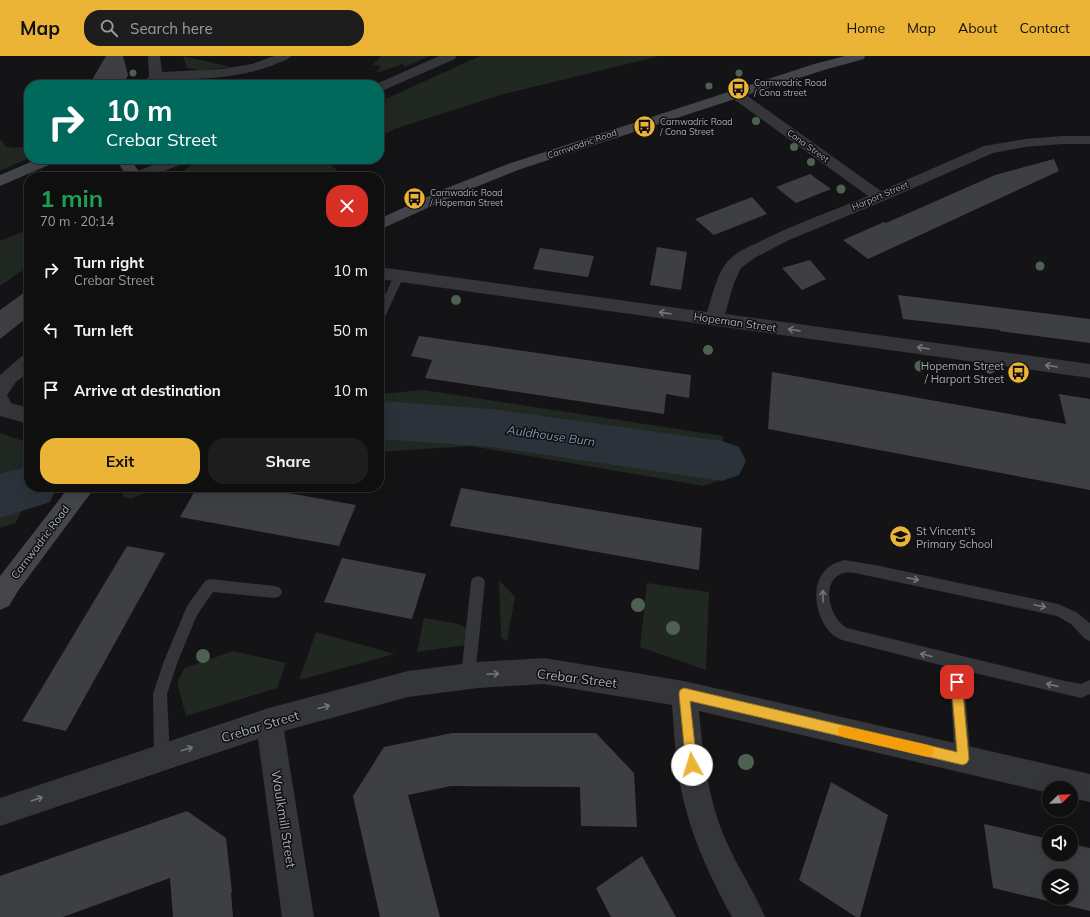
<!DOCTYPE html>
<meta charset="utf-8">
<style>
body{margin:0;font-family:Mulish,sans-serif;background:#1d1d1e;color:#f1f3f6;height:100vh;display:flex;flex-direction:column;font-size:15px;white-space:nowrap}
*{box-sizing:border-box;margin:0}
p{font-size:13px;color:#9b9c9f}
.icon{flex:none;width:22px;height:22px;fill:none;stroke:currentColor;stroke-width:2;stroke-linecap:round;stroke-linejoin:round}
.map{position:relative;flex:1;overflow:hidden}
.panel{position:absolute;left:24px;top:116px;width:360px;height:320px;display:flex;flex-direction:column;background:#0f0f10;border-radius:16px;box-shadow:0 4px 16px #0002,0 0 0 1px #2f2f30}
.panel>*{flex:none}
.hud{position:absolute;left:24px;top:24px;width:360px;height:84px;border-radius:16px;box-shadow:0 4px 16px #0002,0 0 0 1px #2f2f30;background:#00695c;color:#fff;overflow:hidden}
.needle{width:26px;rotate:67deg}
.buttons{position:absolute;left:1042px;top:725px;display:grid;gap:8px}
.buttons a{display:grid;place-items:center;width:36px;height:36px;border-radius:50%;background:#0f0f10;box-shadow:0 4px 16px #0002,0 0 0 1px #2f2f30;font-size:20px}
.pin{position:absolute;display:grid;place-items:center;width:34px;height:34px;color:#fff;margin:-17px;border-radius:8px;box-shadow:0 2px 6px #0006}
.me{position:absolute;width:44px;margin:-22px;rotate:354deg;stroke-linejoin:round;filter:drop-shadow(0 0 3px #0008)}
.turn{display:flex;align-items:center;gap:14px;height:84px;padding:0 16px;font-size:18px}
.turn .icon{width:52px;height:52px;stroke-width:2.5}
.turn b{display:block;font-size:28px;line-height:34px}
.round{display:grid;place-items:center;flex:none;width:42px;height:42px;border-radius:16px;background:#1d1d1e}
.head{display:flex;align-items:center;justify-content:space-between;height:68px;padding:0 16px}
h1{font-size:24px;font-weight:700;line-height:30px;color:#1e9e55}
.cta{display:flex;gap:8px;margin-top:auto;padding:8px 16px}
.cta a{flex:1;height:46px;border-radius:16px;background:#ecb436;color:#111;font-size:16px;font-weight:700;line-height:46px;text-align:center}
.cta a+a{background:#1d1d1e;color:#f1f3f6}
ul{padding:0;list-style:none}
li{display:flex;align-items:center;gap:12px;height:60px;padding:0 16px}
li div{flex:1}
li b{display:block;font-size:15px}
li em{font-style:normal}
header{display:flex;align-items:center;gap:24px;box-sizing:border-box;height:56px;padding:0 20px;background:#ecb436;color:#111}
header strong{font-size:19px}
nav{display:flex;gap:22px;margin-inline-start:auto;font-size:14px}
.search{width:280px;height:36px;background:#1d1d1e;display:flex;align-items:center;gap:10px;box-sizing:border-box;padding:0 14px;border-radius:16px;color:#9b9c9f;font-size:15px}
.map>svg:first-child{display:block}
.green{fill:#202821}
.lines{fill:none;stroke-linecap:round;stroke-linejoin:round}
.river{fill:#2b3239;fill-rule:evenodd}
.building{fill:#3e3f43;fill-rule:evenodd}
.lane{fill:#35363a;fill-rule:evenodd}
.street{fill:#35363a;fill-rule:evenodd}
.secondary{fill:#43454a;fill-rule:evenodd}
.tree{fill:#4e6151}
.oneway{stroke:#73767e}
.route{fill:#ecb436;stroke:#997523}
.slow{fill:#f59e0b}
.labels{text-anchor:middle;stroke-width:3;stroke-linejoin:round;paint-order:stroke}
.far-poi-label{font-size:9px;fill:#a6aab5;stroke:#0f0f11;text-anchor:start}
.far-street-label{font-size:9px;fill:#a6aab5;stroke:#0f0f11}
.street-label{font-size:11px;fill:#a6aab5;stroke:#0f0f11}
.poi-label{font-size:11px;fill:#a6aab5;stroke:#0f0f11;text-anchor:end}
.water-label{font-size:12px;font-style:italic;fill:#7e97b0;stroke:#0f0f11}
.near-street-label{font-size:13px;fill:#a6aab5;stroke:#0f0f11}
</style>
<header>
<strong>Map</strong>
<div class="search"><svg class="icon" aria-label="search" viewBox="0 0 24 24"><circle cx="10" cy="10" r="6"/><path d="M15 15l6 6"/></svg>Search here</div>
<nav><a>Home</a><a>Map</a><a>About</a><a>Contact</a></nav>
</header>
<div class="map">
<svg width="1090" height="861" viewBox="0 0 1090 861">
<rect width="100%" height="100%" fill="#141416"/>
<path class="green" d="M183,0L231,11L201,14L187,12Z
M381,0H430L404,11L403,8L376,17L381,10L373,9Z
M480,0H660L500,39L397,72L379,81V46Z
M0,83L6,91L15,92L29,89V102L0,115Z
M208,103H336L329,107L344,121H289C282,113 272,121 263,121C234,122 205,121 177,121L190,110Z
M29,173V210L0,230V185Z
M423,334L723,380L722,423L704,430L471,390L379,396V338Z
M0,377L29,387V431H35L15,467L0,472Z
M129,431H157L131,443L122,440Z
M499,524L515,541L507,585L501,581Z
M647,527L709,536L706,614L640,591Z
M424,562L459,568L470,574L465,589L417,596Z
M316,576L395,598L299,624Z
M233,595L286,607L277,632L186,660L177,626L185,612Z"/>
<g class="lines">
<path class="river" d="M395,346L492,353L722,385L739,391L746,405L739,419L722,425L492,391L395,384L379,385V347Z
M29,410V431H57L50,446L0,462V418Z"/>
</g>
<path class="building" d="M106,0H123L128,19L123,29H89Z
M1054,103L1059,115L868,203L843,184L884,166L886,167L995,119Z
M810,118L831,133L796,147L776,131Z
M752,141L767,158L714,179L695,163Z
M657,191L687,196L681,234L650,229Z
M540,192L594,200L588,221L533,213Z
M810,204L826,223L802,234L782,212Z
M29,233V260L0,283V254Z
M898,239L1090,263V287L1000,275V274L903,263Z
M419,280L691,319L689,342L666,338L664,358L425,322L432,304L411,300Z
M772,316L1066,368L1059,338L1090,343V434L768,373Z
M197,431H255L356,449L339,490L180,461Z
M461,432L702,472L699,514L450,470Z
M127,490L165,497L66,675L22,665Z
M342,502L426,518L412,563L324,546Z
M452,677H596L634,717L637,771L581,770L580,731L451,730L408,739L440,861H380L353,740L384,691Z
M831,726L888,759L860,861H856L799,824Z
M187,755L226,782L232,836L231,837L233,861H173L170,822L63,861H0V820Z
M984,768L1049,783V798H1071V788L1090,792V855L993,832ZM1049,820H1071V842H1049Z
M642,800L676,861H611L596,832Z"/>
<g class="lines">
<path class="lane" d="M399,217L404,220L384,263L383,266L379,267V252L394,220Z
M844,504L875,509L1058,548L1076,556L1090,567V585L1085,583L1071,568L1057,560L855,517C820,511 824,559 847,572L1065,625L1081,628L1090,624V638L1081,642L966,615L964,626L971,703L968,708L963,711L958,708L955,703L950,626L952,612L850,586C845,585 838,583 833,579C815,564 808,525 830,510C834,507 839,506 844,504Z
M478,520L483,522L485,526L475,620L473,625L468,627L463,625L461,620L471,526L473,522Z
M210,523L275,530L280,532L282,536L280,540L275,542L213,536L197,559L178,605L167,638L170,701L167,706L162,709L157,706L154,701L153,638L164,605L187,550L205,525Z"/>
<path class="street" d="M148,0H160L162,16L222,13L252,8L274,0H291C288,4 283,5 278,7C242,23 199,23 160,24L157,29H143L149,20Z
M439,0H456L455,3L384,34L379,35V29H374Z
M737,35L742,36L881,135L984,90L1025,83L1062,80H1090V88H1062L1025,91L993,97L886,144L789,184L756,201L741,212L734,227L725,258L1090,308V322L379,223V211L707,256C712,241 717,217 728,205C736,196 748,191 759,186C794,168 832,155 868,140L732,42L730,39L732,36Z
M168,103H189L187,106L149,121H127L130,118Z
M29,298V316L16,326L7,339L11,347L29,352V368L0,360V319L22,300Z
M544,602L684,625L1090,718V746L1071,742V732H1049V737L699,655C703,700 708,745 727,787C738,812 754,835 765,861H732C708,818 687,771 679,722C675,698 674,673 672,649L544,628L478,632L408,641L284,675L314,861H282L258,683L0,770V742L269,652L408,615L478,606Z"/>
<path class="secondary" d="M845,0H865L864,3L824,14L518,114L456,139L379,174V163L444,133L508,108L814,8Z
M38,103H58L56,106L0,130V119Z
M116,103H130L143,121H127Z
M69,431H93L90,438L18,535L9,550L0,554V520Z"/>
</g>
<g class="tree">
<circle cx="133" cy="17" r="3.5"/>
<circle cx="739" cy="17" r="3.5"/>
<circle cx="709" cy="30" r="3.5"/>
<circle cx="756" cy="65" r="4"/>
<circle cx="794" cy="91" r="4"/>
<circle cx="811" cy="106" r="4"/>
<circle cx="841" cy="133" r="4.5"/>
<circle cx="1040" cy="210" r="4.5"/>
<circle cx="456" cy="244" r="5"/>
<circle cx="708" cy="294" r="5"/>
<circle cx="920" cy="310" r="5.5"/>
<circle cx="990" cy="312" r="5.5"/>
<circle cx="638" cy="549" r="7"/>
<circle cx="673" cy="572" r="7"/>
<circle cx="203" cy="600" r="7"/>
<circle cx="746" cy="706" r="8"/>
</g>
<defs><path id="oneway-shaft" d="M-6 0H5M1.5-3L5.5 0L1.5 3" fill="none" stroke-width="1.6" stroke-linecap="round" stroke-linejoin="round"/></defs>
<g class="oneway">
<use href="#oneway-shaft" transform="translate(665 257) rotate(-172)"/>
<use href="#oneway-shaft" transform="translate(794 274) rotate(-172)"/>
<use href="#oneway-shaft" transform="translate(923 292) rotate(-172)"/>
<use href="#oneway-shaft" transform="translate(1051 310) rotate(-172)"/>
<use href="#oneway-shaft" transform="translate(913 523) rotate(12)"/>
<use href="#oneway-shaft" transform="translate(823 540) rotate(-91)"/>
<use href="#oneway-shaft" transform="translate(1040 550) rotate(12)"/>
<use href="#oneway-shaft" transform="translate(926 599) rotate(-166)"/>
<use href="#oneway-shaft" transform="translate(493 618) rotate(-3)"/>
<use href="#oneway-shaft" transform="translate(1052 629) rotate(-167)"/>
<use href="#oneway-shaft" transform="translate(324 651) rotate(-15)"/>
<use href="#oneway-shaft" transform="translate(187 693) rotate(-18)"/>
<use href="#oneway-shaft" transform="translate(37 743) rotate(-19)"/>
</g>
<path class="route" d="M957,620L960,622L962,626L969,703L967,707L963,709L690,645L697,709L696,713L692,715L688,713L686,709L679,638L680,634L684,632L957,696L951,626L953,622Z"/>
<path class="slow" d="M843,670L928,689L932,691L934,695L932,699L928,701L843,681L839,679L838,675L839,671Z"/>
<defs>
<symbol id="bus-disc" viewBox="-11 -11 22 22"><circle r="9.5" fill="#ecb436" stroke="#0f0f11"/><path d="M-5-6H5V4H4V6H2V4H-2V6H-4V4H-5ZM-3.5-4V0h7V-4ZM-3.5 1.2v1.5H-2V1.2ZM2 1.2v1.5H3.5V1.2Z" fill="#111"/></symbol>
<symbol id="school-disc" viewBox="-11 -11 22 22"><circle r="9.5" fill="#ecb436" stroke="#0f0f11"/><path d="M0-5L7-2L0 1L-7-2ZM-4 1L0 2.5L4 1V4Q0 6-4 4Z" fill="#111"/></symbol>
</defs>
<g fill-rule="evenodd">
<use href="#bus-disc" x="726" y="20" width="25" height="25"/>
<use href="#bus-disc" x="632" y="58" width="25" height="25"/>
<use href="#bus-disc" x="402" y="130" width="25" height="25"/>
<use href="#bus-disc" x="1006" y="304" width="25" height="25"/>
<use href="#school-disc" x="888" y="468" width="25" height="25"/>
</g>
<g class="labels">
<g class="far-poi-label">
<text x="754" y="30">Carnwadric Road<tspan x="754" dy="10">/ Cona street</tspan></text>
<text x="660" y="69">Carnwadric Road<tspan x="660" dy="10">/ Cona Street</tspan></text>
<text x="430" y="140">Carnwadric Road<tspan x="430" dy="10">/ Hopeman Street</tspan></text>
</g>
<g class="far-street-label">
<text transform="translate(582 88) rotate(-19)" y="3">Carnwadric Road</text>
<text transform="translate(808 90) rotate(36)" y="3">Cona Street</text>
<text transform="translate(880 140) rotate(-23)" y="3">Harport Street</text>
</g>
<g class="street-label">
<text transform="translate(735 266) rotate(8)" y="4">Hopeman Street</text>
<text transform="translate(40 486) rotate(-53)" y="4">Carnwadric Road</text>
</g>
<g class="poi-label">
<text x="1004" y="314">Hopeman Street<tspan x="1004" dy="13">/ Harport Street</tspan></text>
<text x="916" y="479" text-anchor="start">St Vincent's<tspan x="916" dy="13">Primary School</tspan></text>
</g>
<g class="water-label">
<text transform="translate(551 380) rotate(8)" y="4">Auldhouse Burn</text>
</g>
<g class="near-street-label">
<text transform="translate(577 622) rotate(7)" y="5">Crebar Street</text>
<text transform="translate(260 670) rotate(-17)" y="5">Crebar Street</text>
<text transform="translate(284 763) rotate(81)" y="5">Waulkmill Street</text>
</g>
</g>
</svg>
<div class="buttons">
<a><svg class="needle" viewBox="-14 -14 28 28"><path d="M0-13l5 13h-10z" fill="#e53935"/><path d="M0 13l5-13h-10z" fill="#9b9c9f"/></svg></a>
<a><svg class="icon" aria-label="sound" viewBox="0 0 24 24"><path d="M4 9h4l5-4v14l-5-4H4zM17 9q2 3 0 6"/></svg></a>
<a><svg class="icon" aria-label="layers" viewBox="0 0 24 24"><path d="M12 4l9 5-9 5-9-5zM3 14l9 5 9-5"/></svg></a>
</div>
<div class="pin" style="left:957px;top:626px;background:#d93025"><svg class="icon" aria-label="arrive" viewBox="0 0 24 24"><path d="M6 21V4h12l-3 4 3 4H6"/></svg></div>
<svg class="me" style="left:692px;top:709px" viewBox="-20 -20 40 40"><circle r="19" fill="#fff"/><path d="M0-13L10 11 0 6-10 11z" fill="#ecb436"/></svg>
<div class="hud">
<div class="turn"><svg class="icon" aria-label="right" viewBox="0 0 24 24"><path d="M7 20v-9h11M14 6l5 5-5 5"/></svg><div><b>10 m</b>Crebar Street</div></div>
</div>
<section class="panel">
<div class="head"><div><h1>1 min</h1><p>70 m · 20:14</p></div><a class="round" style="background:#d93025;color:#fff"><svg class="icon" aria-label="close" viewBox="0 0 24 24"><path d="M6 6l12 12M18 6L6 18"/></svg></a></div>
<ul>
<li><svg class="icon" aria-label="right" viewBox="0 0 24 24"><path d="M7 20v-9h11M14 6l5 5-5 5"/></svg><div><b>Turn right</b><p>Crebar Street</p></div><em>10 m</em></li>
<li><svg class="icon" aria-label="left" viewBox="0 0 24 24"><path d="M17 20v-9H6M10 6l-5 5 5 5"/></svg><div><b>Turn left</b></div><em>50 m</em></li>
<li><svg class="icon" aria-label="arrive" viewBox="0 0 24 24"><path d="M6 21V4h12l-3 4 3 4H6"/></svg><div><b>Arrive at destination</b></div><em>10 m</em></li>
</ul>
<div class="cta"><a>Exit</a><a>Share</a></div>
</section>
</div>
